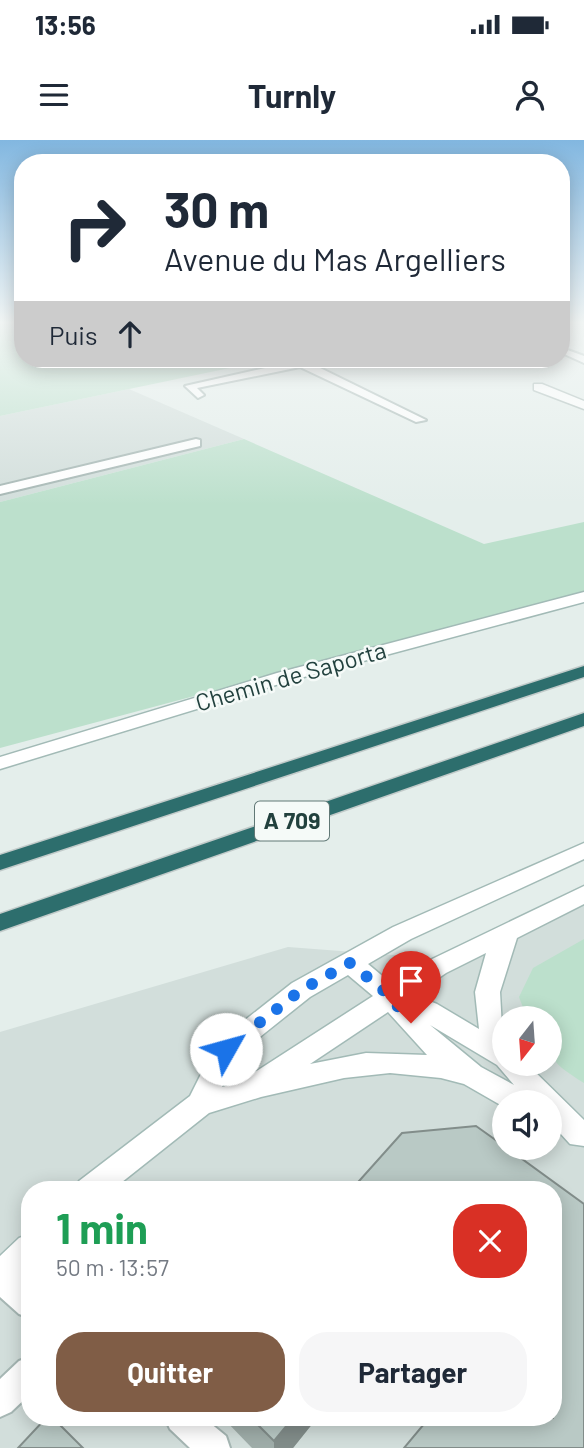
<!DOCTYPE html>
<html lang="fr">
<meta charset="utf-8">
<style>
body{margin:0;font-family:Barlow,sans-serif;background:#f6f6f7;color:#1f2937;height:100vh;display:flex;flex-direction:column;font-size:26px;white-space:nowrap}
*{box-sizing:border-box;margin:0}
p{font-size:23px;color:#747a83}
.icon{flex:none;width:38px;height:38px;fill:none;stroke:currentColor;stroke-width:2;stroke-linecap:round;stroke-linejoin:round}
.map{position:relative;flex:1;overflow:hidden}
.panel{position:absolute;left:21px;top:1041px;width:541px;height:245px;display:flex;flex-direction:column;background:#fff;border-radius:28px;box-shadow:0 4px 18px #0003}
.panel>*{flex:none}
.hud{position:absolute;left:14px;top:14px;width:556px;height:214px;border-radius:28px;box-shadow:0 4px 18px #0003;background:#fff;color:#1f2937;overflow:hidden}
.needle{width:46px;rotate:197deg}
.controls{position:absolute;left:492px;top:866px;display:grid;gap:14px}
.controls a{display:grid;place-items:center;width:70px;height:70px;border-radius:50%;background:#fff;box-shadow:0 4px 18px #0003;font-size:35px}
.pin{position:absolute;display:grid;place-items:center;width:60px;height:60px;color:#fff;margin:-72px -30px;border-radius:50% 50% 50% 0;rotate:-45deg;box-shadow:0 0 7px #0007}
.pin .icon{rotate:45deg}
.me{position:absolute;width:77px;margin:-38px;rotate:52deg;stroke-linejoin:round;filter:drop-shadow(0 0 5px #0008)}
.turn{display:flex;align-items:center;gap:24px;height:147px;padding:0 35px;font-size:32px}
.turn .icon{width:91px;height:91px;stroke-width:2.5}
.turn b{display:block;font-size:49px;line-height:60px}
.then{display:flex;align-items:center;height:66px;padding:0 35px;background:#0003;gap:14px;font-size:26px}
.round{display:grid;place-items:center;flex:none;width:74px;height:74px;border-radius:28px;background:#f6f6f7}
.headline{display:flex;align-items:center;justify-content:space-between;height:119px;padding:0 35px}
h1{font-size:42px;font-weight:700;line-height:52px;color:#1e9e55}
.primary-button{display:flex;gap:14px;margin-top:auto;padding:14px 35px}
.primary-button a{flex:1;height:80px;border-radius:28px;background:#805d46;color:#fff;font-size:28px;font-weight:700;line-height:80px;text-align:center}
.primary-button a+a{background:#f6f6f7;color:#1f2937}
.status{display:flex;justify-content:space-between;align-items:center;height:49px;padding:0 35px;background:#fff;direction:ltr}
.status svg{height:19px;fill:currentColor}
header{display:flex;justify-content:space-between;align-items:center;height:91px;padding:0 35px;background:#fff;font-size:32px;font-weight:700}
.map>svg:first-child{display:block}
.built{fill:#d2dedb;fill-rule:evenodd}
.green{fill:#bce0cc}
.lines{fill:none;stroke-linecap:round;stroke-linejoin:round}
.lane-casing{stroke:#a6b7b4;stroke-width:4}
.street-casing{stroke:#a6b7b4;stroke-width:3}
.secondary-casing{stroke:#a2bab6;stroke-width:3}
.highway-casing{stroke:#c1cac9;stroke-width:3}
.lane{fill:#fff;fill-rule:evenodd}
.street{fill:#fff;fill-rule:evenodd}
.secondary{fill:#fff;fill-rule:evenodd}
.highway{fill:#2d6e6d;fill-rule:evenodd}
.wall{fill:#9fada9}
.shaded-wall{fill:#828d8a}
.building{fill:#b9c9c5;stroke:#828d8a;stroke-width:2}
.route{stroke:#1a73e8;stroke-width:12;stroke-dasharray:0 21.6}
.labels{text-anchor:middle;stroke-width:5;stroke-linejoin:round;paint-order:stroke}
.shield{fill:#f5faf8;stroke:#617876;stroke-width:2}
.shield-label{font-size:23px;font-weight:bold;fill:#22413e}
.street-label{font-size:24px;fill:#22413e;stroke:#f5faf8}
</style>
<div class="status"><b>13:56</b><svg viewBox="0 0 49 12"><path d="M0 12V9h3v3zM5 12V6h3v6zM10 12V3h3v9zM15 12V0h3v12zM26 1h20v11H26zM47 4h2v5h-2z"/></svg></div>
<header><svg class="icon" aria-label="menu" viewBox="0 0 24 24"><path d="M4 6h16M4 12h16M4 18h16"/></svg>Turnly<svg class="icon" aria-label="person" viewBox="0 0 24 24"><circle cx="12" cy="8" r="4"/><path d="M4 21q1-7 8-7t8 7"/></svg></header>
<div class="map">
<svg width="584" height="1308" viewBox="0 0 584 1308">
<rect width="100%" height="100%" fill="#e4eeeb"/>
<path class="built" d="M129,249L244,299L0,362V276Z
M584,747V1308H0V892L288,807L445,819ZM504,878H550V924H504ZM504,962H550V1008H504ZM30,1050H553V1278H30Z"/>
<path class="green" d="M0,182H23V219H273L0,276Z
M244,299L484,404L584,382V452L0,608V362Z
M584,799V943C548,920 550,920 550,878H527L519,857L533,828Z"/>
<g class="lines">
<defs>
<path id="lane" d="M562,208L584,216V223L562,213Z
M328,219L312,224L426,280L416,282L300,227L197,248L204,255L198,258L185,246L301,220Z
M196,299L200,300V306L0,354V346Z
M0,1124L10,1128L30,1145V1178L19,1174L0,1157Z
M30,1217V1254L11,1272L0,1277V1239L19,1221Z
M165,1278H204L226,1296L230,1308H190L170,1289Z"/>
<path id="street" d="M534,244H542L584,261V269L534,250Z"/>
<path id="secondary" d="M584,452V462L289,541L0,629V617L277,533Z
M584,703V719L411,799L368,824L392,844L428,821L584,746V764L517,798L500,852L504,924H527L584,980V1006L570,1004L550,982V962H504V967L464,944L441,938L390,933L344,938L261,957L209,973L112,1050H75L79,1041L190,956L217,902L292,843L393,787ZM486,813L475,852L479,889L437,864L414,855L446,833ZM348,835L373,856L238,943L222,947L236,916L310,857ZM388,872L427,915L366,913L310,924ZM430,885L497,925L514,945L481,927Z
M30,1094V1129L11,1148L0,1152V1116L19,1098Z"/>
<path id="highway" d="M584,526V537L0,730V715Z
M584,573V586L0,791V774Z"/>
</defs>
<use href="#lane" class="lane-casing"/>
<use href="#street" class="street-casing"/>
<use href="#secondary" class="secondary-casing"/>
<use href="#highway" class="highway-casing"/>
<use href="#lane" class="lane"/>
<use href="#street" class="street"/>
<use href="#secondary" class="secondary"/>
<use href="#highway" class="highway"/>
</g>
<path class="wall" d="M223,1278H317L293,1308H252Z"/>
<path class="shaded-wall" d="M293,1278H317L293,1308H274V1301Z"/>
<path class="building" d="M476,986L504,1006V1008H507L584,1064V1308H404L429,1278H553V1050H351L402,993Z
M46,1278H53L83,1308H18Z
M251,1278H293L274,1301Z"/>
<linearGradient id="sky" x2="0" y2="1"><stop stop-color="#82b7e0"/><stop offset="0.5" stop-color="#f3f7f6"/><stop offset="1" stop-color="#f3f7f6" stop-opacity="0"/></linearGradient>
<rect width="584" height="365" fill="url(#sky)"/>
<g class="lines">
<path class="route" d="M226,909L301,850L350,823L389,855L411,883"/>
</g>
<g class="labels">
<rect class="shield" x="255" y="661.5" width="74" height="39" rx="5"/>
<g class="shield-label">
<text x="292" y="689">A 709</text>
</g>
<g class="street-label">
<text transform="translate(291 537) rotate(-16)" y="8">Chemin de Saporta</text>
</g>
</g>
</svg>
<div class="controls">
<a><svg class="needle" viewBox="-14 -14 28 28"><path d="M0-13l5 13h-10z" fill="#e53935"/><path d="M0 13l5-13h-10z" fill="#747a83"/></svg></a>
<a><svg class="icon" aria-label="sound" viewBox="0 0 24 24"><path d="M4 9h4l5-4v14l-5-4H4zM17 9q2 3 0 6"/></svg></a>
</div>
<div class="pin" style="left:411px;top:883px;background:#d93025"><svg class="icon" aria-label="arrive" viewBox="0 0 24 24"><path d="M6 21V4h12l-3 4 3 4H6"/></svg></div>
<svg class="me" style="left:226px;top:909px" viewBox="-20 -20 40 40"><circle r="19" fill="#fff"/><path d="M0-13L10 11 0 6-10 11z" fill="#1a73e8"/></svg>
<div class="hud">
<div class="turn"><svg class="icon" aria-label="right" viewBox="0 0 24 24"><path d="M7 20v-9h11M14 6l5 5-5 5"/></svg><div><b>30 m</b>Avenue du Mas Argelliers</div></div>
<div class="then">Puis<svg class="icon" aria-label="ahead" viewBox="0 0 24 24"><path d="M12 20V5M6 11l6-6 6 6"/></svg></div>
</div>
<section class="panel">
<div class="headline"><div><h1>1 min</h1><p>50 m · 13:57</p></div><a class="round" style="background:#d93025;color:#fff"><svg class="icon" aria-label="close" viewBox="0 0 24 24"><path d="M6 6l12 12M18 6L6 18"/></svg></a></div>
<div class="primary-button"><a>Quitter</a><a>Partager</a></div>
</section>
</div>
